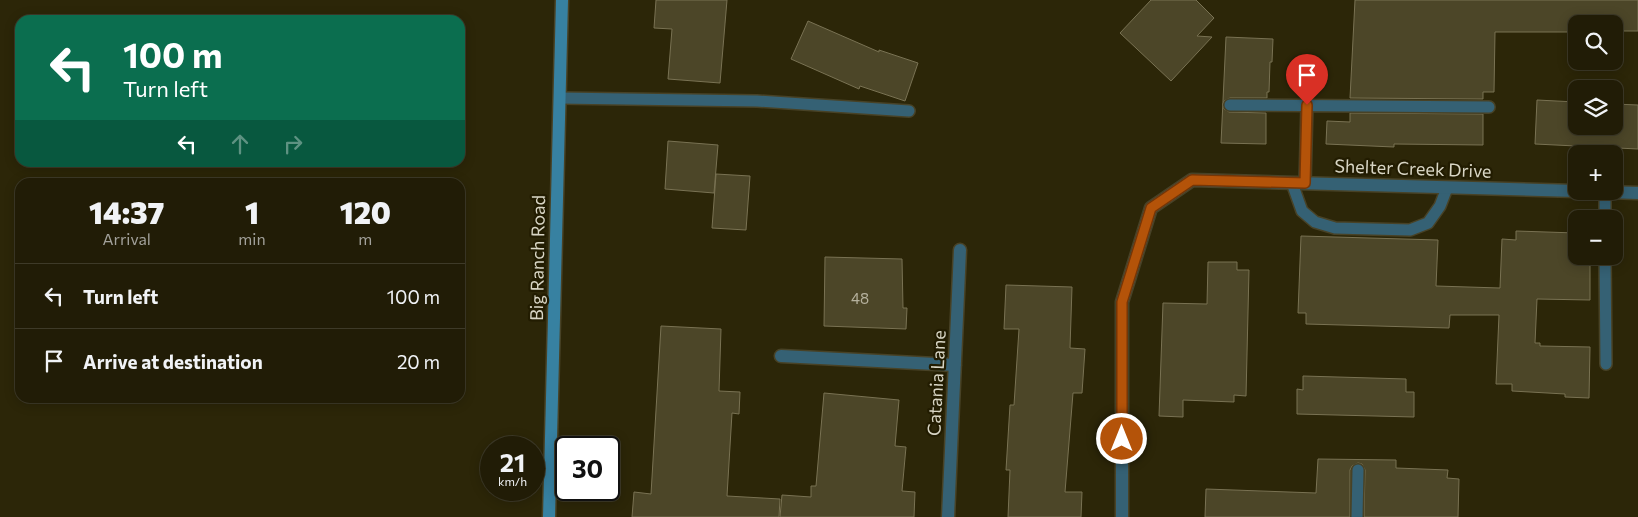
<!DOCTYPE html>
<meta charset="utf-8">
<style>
body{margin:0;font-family:Commissioner,sans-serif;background:#292510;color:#f1f3f6;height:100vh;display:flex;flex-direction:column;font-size:19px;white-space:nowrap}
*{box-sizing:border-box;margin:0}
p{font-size:16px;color:#a2a19b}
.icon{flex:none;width:28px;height:28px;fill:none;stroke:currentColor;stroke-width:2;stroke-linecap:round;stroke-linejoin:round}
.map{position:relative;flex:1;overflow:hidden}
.details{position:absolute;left:15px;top:178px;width:450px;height:225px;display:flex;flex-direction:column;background:#211c06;border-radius:15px;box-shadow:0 2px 12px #0003,0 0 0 1px #3e3a28}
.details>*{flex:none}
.banner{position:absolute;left:15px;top:15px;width:450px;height:152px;border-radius:15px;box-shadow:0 2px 12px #0003,0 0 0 1px #3e3a28;background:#0b6e4f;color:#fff;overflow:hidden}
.buttons{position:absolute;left:1568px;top:15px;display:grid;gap:10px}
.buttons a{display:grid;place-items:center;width:55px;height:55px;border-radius:10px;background:#211c06;box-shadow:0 2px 12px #0003,0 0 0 1px #3e3a28;font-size:25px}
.speed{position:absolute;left:480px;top:436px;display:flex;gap:10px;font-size:25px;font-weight:700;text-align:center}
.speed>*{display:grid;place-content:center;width:65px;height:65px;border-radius:50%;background:#211c06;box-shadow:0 2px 12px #0003,0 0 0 1px #3e3a28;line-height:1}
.speed small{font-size:12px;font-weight:400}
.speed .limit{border:2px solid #111;border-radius:8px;background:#fff;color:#111}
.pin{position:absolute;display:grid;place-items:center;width:42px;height:42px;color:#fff;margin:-51px -21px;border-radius:50% 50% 50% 0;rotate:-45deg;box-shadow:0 0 5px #0007}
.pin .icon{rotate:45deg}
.me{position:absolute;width:55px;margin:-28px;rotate:0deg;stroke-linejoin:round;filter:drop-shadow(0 0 4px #0008)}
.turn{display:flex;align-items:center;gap:18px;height:105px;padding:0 25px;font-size:22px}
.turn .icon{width:65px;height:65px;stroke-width:2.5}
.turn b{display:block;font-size:35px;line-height:42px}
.lanes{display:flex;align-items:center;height:48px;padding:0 25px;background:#0003;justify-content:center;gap:25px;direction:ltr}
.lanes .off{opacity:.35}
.eta{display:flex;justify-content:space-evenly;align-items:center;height:85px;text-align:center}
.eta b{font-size:30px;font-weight:800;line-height:35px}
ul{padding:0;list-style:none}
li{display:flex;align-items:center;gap:15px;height:65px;padding:0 25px;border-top:1px solid #3e3a28}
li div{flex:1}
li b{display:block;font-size:19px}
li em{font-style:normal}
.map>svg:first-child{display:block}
.building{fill:#4c4628;stroke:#797253}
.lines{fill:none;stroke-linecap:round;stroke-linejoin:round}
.lane-casing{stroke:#484226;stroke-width:14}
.street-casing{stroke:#484226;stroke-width:15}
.secondary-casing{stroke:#484226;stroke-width:15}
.lane{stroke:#356174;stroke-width:11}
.street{stroke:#356174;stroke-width:12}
.secondary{stroke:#3781a1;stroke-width:12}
.route-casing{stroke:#753606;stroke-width:12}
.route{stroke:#b45309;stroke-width:9}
.labels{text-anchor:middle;stroke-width:4.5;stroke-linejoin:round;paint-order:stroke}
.number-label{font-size:15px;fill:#b5b19d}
.street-label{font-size:18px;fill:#d8d5c4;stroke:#221c01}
</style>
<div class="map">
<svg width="1638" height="517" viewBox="0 0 1638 517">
<rect width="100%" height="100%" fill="#2c2608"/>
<path class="building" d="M656,0H727L720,83L668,79L672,29L654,28Z
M1151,0H1196L1214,18L1197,36L1212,37L1171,81L1120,33Z
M1355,0H1638V31H1614V24H1576V32H1495L1494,92H1483V99L1350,98Z
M808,21L879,52V50L918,63L905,101L860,86L859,89L791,59Z
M1226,37L1273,39L1272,62H1270L1269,92H1267V98H1230L1224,101L1223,104L1224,109L1229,112L1266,113V144L1221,143Z
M1537,100L1576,102V126H1614V104L1638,105V149L1535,144Z
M1350,113L1483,114V145L1394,144V147L1326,144L1327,121L1350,122Z
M668,141L718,145L714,193L665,189Z
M716,174L750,176L746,230L712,228Z
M1516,231L1576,233V256H1590V300L1537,299L1535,343H1540V346L1590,347L1589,398L1565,397V394L1512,391V384H1496L1499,315H1450L1449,328L1306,324V313H1298L1301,236L1438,240L1436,286L1500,288L1502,239L1516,240Z
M825,257L902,259L903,308H907L906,329L824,326Z
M1208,262H1237V270H1249L1246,396L1234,395V402L1183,400V417L1159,416L1163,303L1207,304Z
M1006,285L1072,287L1070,348L1085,349L1082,393H1073L1065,492H1082L1081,517H1008L1010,470H1006L1010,405H1014L1019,329H1004Z
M661,326L721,329L719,391L740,392L739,414L732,413L727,496L780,499L779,517H632L634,492L651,494Z
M1303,376L1406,379V392H1414V417L1297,414V389L1303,390Z
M824,393L899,400L895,446L906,447L902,491L915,492L914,517H780L782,495L811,497V486H816Z
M1318,459L1396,460V468L1448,470L1447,478L1459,479L1458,517H1364L1365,470L1362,464L1358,463L1352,466L1350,470V517H1205L1206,489L1316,493Z"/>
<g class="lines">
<defs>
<path id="lane" d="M560,98L757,101L909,111
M1230,105L1489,107
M1292,183L1302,211L1315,222L1335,228L1410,230L1428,223L1440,206L1447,188
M1305,183L1307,105
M1605,192V219
M1605,256L1606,364
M1357,517L1358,470"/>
<path id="street" d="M1577,191L1638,193
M781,356L955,365
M948,517L960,250
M1122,517V302L1151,208L1192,180L1576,191"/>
<path id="secondary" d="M549,517L562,0"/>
</defs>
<use href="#lane" class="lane-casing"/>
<use href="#street" class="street-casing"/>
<use href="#secondary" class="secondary-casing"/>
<use href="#lane" class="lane"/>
<use href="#street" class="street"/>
<use href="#secondary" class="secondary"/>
</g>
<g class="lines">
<defs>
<path id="route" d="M1122,439V302L1151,208L1192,180L1305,183L1307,105"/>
</defs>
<use href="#route" class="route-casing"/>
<use href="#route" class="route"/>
</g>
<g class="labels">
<g class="number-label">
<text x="860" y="304">48</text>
</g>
<g class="street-label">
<text transform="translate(1413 169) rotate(2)" y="6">Shelter Creek Drive</text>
<text transform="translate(538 258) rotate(-89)" y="6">Big Ranch Road</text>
<text transform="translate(937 383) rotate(-87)" y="6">Catania Lane</text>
</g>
</g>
</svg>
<div class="buttons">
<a><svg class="icon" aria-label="search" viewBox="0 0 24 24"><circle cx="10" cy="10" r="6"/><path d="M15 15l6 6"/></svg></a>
<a><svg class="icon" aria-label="layers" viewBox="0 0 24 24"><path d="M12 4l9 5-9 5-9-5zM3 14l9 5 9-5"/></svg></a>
<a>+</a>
<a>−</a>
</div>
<div class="speed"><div>21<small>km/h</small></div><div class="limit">30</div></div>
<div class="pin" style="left:1307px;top:105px;background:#d93025"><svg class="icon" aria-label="arrive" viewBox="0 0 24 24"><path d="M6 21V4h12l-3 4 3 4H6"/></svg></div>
<svg class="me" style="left:1122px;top:439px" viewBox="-20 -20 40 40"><circle r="17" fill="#b45309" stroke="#fff" stroke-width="3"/><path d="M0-11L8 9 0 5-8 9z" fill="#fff"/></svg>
<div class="banner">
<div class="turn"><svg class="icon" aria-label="left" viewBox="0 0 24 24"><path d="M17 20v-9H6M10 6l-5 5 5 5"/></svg><div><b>100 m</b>Turn left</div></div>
<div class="lanes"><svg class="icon" aria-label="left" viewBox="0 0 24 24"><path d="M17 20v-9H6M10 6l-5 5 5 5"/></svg><svg class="icon off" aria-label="ahead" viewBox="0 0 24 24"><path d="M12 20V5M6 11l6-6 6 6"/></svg><svg class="icon off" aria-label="right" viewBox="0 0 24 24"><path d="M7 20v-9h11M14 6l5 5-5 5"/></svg></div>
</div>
<section class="details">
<div class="eta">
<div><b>14:37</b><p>Arrival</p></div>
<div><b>1</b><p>min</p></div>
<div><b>120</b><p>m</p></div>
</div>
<ul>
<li><svg class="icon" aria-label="left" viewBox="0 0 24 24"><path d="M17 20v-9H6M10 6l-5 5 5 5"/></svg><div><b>Turn left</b></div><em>100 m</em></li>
<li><svg class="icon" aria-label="arrive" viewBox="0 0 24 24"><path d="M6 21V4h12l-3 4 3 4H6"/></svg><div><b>Arrive at destination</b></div><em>20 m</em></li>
</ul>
</section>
</div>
